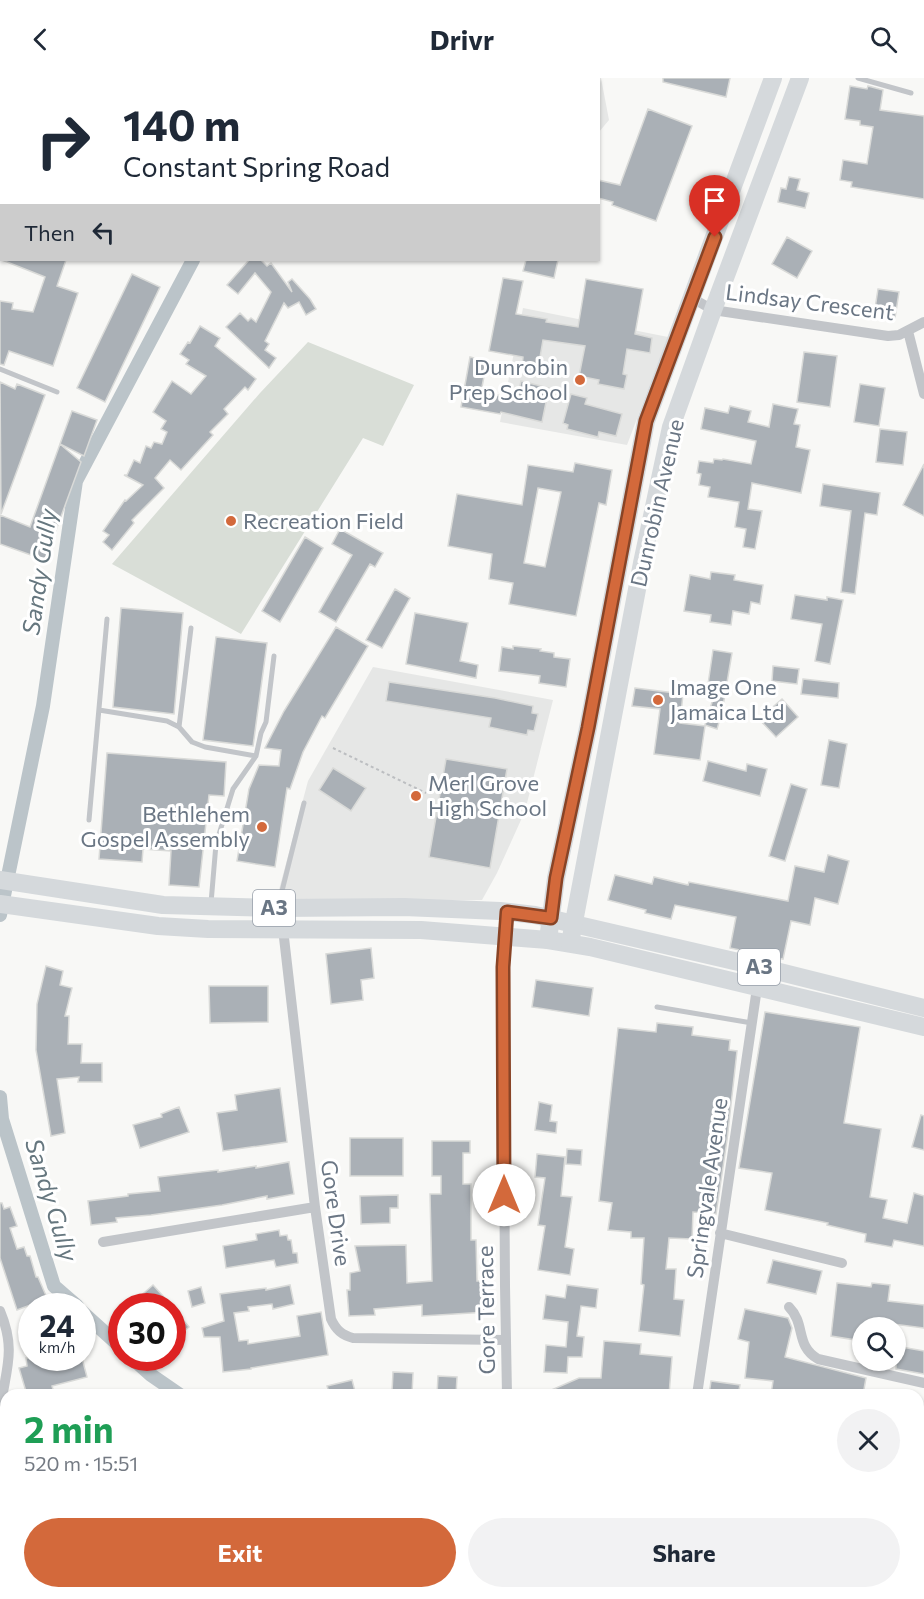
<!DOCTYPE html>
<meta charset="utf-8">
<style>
body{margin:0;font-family:Commissioner,sans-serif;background:#f2f2f3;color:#1f2937;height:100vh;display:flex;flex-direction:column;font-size:22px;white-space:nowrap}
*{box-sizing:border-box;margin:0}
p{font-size:20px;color:#747a83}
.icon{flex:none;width:33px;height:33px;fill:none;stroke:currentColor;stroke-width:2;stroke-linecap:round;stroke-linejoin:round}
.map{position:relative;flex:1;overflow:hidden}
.side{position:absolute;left:0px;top:1311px;width:924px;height:210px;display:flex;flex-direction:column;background:#fff;border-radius:18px 18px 0 0;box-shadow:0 2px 4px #0004}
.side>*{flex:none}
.guide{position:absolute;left:0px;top:0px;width:600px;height:183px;box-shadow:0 2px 4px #0004;background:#fff;color:#1f2937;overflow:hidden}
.fabs{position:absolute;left:852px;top:1239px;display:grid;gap:12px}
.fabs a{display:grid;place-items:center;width:54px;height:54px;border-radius:50%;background:#fff;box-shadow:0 2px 4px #0004;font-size:30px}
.speed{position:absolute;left:18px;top:1215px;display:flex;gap:12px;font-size:30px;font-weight:700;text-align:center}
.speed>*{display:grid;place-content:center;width:78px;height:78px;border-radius:50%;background:#fff;box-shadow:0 2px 4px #0004;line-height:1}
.speed small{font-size:15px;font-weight:400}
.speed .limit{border:9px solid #d22;background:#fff;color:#111}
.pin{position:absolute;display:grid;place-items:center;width:51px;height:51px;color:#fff;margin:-62px -26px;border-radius:50% 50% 50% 0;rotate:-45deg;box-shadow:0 0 6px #0007}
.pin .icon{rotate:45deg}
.me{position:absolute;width:66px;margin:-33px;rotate:0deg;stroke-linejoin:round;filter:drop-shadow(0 0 4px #0008)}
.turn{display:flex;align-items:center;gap:21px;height:126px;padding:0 24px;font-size:27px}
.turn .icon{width:78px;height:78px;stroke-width:2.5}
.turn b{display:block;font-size:42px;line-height:51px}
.then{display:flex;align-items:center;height:57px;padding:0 24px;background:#0003;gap:12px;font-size:22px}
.round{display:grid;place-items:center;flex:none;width:63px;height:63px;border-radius:32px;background:#f2f2f3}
.head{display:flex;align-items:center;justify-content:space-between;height:102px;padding:0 24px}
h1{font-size:36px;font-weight:700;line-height:45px;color:#1e9e55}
.action{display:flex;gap:12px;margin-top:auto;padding:12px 24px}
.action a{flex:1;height:69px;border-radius:36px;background:#d3693b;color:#fff;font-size:24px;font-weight:700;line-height:69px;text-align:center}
.action a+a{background:#f2f2f3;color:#1f2937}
header{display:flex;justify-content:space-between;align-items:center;height:78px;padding:0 24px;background:#fff;font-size:27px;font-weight:700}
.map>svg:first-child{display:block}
.built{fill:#e6e7e6}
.green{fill:#d9ded7}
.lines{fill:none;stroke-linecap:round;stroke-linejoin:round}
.stream{stroke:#bbc4c9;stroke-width:4}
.canal{stroke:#bbc4c9;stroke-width:14}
.building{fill:#aab0b6;stroke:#d9dad8;stroke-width:1.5;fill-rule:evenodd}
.path{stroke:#bcbec1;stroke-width:2;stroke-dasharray:3 3;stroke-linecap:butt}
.service{stroke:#c2c5c9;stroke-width:5}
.minor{stroke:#c2c5c9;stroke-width:10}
.secondary{stroke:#d5d9dc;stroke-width:16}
.primary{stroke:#d5d9dc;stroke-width:18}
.trunk{stroke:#d5d9dc;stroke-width:18}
.route-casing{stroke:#894426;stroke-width:15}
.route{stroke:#d3693b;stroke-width:10}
.poi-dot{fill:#d3693b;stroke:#fff;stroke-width:2}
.labels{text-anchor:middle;stroke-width:6;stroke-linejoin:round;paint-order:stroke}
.shield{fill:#fff;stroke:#979fa9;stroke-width:1.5}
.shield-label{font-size:21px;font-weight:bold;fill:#6a7684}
.street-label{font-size:22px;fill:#6a7684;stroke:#fff}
.poi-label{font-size:22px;fill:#6a7684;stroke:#fff;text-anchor:start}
.water-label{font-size:24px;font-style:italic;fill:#66777f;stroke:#fff}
</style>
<header><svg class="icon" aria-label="back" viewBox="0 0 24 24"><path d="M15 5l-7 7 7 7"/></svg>Drivr<svg class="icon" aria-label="search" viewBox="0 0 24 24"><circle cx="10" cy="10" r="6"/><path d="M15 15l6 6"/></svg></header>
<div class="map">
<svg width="924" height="1521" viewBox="0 0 924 1521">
<rect width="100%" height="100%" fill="#f8f8f6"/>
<path class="built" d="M372,0H601L609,42L599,54L598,2L371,1Z
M523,230L668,259L627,367L500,344Z
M373,589L553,622L525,733L497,795L482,822L276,823L308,703Z"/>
<path class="green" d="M308,264L414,307L383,368L363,360L241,556L112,486L260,315Z"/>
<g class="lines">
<path class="stream" d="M918,1441H924"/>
<path class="canal" d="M318,2L319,0
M0,837L43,628L76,403L193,182
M0,1019L2,1041L54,1208L77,1228
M82,1234L122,1270
M132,1280L151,1297L180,1317
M436,1515L443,1521"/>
</g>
<path class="building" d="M663,0H730L726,19L663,4Z
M850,8L867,11L868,8L883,12L880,32L924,38V121L851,109L852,104L840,102L843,82L867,86L873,49L860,47V43L845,41Z
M648,31L692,48L656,143L612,127L613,124L598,120V102L620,107Z
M789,99L800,101L797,112L809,115L805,130L778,124L781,110L786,111Z
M787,159L812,173L797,200L772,186Z
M2,182H66L57,208L78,215L53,288L9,273L4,287L0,286V223L13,225L12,231L33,234L45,199Z
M249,182H261L267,188L271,185L292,214L288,204L292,201L310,221L316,231L306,237L299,224L288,230L284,225L265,263L269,266L265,272L276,280L269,290L226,249L240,235L248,243L251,240L256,244L271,214L255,195L238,216L227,207Z
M526,182H558L554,200L523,193Z
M132,196L160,209L105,324L77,310Z
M503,200L523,203L516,236L547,241L546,244L578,249L586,201L643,211L635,256L652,260L650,275L627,271L623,296L627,297L624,311L598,306L599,302L579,298L585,268L543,262L538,291L522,288L523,279L489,273Z
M878,211L899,214L895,240L874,237Z
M200,248L220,260L215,268L256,301L248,312L245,309L224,331L228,336L210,354L213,357L181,392L170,382L155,400L164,410L132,442L134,445L112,472L103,464L109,457L103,453L125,422L126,423L143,407L124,397H127L134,382L140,385L146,368L151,370L154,364L162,366L167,354L161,351L166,343L153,334L172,303L191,316L206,298L186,286L189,282L180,276L188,264L190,265Z
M804,274L837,278L830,329L797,324Z
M470,279L487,283L481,314L517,321L521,303L549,310L542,344L501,334L500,336L461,329Z
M0,304L15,311L17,306L45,317L1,436Z
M860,306L885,310L879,348L854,344Z
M571,316L587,320L585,326L622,336L616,358L599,354L598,359L567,351L568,347L563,345Z
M773,326L798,331L794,346L800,347L796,369L810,372L801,415L752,405L748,431L762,433L755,471L743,469L746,451L735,449L739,424L708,419L710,409L699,407L701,396L697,395L699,383L713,385L714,381L722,382L723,381L751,386L756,363L701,351L705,330L728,335L730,328L751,333L748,344L769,349Z
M72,333L97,342L84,378L60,366Z
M880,351L907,354L903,387L876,384Z
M60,366L81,384L45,482L0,466V437L30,449Z
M575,385L612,392L606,427L599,425L576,538L509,526L513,505L489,501L492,476L448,468L457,416L522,427L528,387L573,394ZM538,410L561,414L545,489L524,485Z
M924,386V438L903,427Z
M823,406L880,415L877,437L865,435L855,516L841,514L851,433L820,428Z
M340,451L383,475L375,489L370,486L336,544L319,534L352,477L332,466Z
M305,459L323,470L280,544L262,533Z
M711,494L735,497L734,502L763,507L760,526L751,524L749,536L733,533L731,547L710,544L711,537L684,533L690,497L710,501Z
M395,511L410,520L382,570L366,562Z
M795,517L827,522V519L843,522L830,586L815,583L822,546L791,541Z
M121,530L183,535L174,636L113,629Z
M415,535L468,545L460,583L478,587L476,600L406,586Z
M336,549L368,568L325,640L322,638L303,674L290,711L287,710L275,789L237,783L249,711L259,687L279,688L281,672L265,670L284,633Z
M216,559L267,565L253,668L203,662Z
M513,568L541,571L540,573L554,575V579L570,581L566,609L539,605L540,598L499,593L502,569L513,571Z
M713,572L732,575L722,634L717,651L705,647L713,621L706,620Z
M773,588L799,591L797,606L772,603Z
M803,601L839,605L838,620L801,616Z
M389,604L495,620L533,628L532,635L538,636L534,653L528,652L527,657L489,649L491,640L386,623Z
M635,610L683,616L680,645L705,648L700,682L654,676L660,631L632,628Z
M782,621L798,639L776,659L759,641Z
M829,662L847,666L839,710L821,707Z
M107,675L226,684L224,718L209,717L199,809L169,807L171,773L143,771L142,784L99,781Z
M446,681L507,691L490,790L429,779Z
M708,683L746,693L747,686L767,691L760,718L703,703Z
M333,690L366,710L351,733L319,712Z
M791,706L807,711L785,783L769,778Z
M828,777L849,783L838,826L815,820L810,847L791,843L783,881L730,870L736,839L675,827L671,841L645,835L646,832L608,822L615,797L652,806L654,799L688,807L689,804L788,823L795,788L824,794Z
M371,870L374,900L361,902L363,922L331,926L326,876Z
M46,888L63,893L60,907L72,910L65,938H69L68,966H82L81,985H102V1004H78L79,999L57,1001L65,1055L51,1058L36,972L37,926Z
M536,902L593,910L589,938L532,929Z
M209,908H268V944L210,945Z
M765,934L860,949L844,1045L881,1051L870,1119L887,1122L883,1140L907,1145L914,1115L924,1118V1168L894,1162L892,1169L865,1164L866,1156L827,1147L828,1145L765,1132L772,1095L739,1090Z
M657,945L693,949L692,957L730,962L729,972L737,973L727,1062L716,1136L693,1134L692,1161L669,1160L666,1191H676L674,1221L684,1222L680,1258L639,1253L644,1207L641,1206L644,1160H631V1154L608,1152L612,1125L599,1123L618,950L656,954Z
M280,1010L287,1064L223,1073L217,1035L237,1032L235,1017Z
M539,1024L552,1027L550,1043L557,1044L556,1055L535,1052Z
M179,1029L189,1054L140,1070L133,1047L162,1039L161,1036Z
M921,1037L924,1038V1072L912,1069Z
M350,1060H403V1098H350Z
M432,1063H470V1075H463V1106H471V1162H476L477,1203H485L487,1234L422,1238V1227L374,1231L375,1237L349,1238L347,1212H350V1195L360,1193L355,1168L406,1167L407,1205L432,1203L430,1116H441V1098H432Z
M567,1071L582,1072L581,1087L566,1086Z
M537,1076L565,1079L561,1118L572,1119L565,1169L574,1171L570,1197L538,1192L545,1148L538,1147L545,1100L535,1099Z
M289,1084L294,1116L267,1121V1118L222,1127L151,1137L116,1140L117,1144L91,1147L88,1123L128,1118V1116L160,1113L158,1099L218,1092V1094L256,1088V1090Z
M398,1117V1130H390V1145L361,1146L360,1118Z
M0,1125H2L4,1131L10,1129L17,1148L10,1150L17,1171L24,1169L27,1178H30L36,1199H38L47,1220L40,1223L43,1228H31L30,1227L17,1232L0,1180Z
M279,1152L280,1158L287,1157L288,1162H291L293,1175H297L298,1185L276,1189L274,1182L226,1190L223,1168L257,1162L256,1156Z
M773,1182L822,1193L816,1216L767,1205Z
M837,1205L871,1209L872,1205L890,1207L888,1223L924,1227V1250L878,1244V1250H862V1263L831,1258Z
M153,1207L172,1228H142L136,1222Z
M290,1207L294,1226L273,1231L272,1226L248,1229L249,1233L234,1235L239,1263L248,1262V1266L300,1258L297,1238L321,1234L328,1277L251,1290V1291L223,1294L220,1259H204L202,1250L224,1243L220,1216L266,1210V1212Z
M567,1207L598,1211L596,1230L581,1228L577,1258L584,1259L582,1279H568L567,1295L544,1294L546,1267L566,1269L568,1244L543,1241L546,1217L565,1220Z
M201,1209L205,1225L192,1229L188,1213Z
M172,1229L189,1249L172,1263Z
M745,1231L788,1240L792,1250L785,1279L866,1300L863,1317H771L773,1303L745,1300L749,1264L738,1261Z
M604,1263L641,1266L640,1276L672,1279L669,1317H540L579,1300H601Z
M896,1268L924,1273V1296L896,1291Z
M26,1280H82L87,1299L52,1308L54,1315L27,1317L19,1290L27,1288Z
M393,1294L413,1295L412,1316L392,1314Z
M438,1298L457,1299L456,1317H437Z
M352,1302L356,1317H330L327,1308Z
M711,1303L740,1307L738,1317H709Z"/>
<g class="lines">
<path class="path" d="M333,670L426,715"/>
<path class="service" d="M858,0L911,15
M234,2L235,0
M0,291L57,314
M99,632L167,643L179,649L192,664L205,669L256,678
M179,649L191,550
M89,742L107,541
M211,825L216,766L233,711L256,678L261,655L266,644L274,578
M279,825L304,725
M657,929L752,945
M355,1521L359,1515"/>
<path class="minor" d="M0,83L2,84
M692,220L713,232L888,258L899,257L924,244
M908,253L924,316
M507,834L503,889L505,1208L507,1317
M283,851L315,1129L331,1241C336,1252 342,1257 353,1260L505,1262
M720,1155L842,1185
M103,1164L315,1129
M789,1229C806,1246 795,1268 818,1281L924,1305
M0,1233C17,1273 5,1293 0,1333
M697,1317L757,910
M571,1515L619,1521"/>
<path class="secondary" d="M105,2L106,0
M0,137L2,135"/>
<path class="primary" d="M0,802L163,827L278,830L404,829L500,833L535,837L760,889L924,930
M0,826L158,848L208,851L421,852L548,862L590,869L924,949"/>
<path class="trunk" d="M548,862L556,800L588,650L646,343L773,0
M570,865L642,485L671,349L713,232L800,0"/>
</g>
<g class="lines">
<defs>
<path id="route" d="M504,1117L503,889L507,834L551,840L556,800L588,650L646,343L715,159"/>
</defs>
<use href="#route" class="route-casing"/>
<use href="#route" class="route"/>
</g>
<g class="poi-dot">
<circle cx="580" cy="302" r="6"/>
<circle cx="231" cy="443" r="6"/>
<circle cx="658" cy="622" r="6"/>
<circle cx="416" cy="718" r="6"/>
<circle cx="262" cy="749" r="6"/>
</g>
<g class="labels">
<g class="shield">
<rect x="253" y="812" width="42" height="36" rx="4.5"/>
<rect x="738" y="871" width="42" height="36" rx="4.5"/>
</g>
<g class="shield-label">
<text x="274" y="837">A3</text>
<text x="759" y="896">A3</text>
</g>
<g class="street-label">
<text transform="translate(810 224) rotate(7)" y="8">Lindsay Crescent</text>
<text transform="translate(657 425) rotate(-77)" y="8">Dunrobin Avenue</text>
<text transform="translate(707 1110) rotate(-82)" y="8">Springvale Avenue</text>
<text transform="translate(336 1135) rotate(82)" y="8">Gore Drive</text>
<text transform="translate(486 1232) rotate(-91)" y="8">Gore Terrace</text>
</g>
<g class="poi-label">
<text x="568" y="297" text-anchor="end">Dunrobin<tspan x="568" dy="25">Prep School</tspan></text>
<text x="243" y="451">Recreation Field</text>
<text x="670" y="617">Image One<tspan x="670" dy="25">Jamaica Ltd</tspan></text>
<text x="428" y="713">Merl Grove<tspan x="428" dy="25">High School</tspan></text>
<text x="250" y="744" text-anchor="end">Bethlehem<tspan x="250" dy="25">Gospel Assembly</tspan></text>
</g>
<g class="water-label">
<text transform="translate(40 494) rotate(-82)" y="8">Sandy Gully</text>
<text transform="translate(51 1122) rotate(73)" y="8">Sandy Gully</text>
</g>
</g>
</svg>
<div class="fabs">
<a><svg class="icon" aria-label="search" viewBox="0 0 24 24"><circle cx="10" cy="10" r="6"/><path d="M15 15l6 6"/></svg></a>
</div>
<div class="speed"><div>24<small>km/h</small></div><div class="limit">30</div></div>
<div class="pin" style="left:715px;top:159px;background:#d93025"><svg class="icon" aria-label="arrive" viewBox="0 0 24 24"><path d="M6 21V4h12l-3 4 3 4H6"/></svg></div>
<svg class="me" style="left:504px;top:1117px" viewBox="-20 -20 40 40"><circle r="19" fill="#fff"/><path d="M0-13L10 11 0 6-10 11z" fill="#d3693b"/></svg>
<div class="guide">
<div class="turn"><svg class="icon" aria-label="right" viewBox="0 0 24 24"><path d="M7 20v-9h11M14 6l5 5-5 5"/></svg><div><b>140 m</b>Constant Spring Road</div></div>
<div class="then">Then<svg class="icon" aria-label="left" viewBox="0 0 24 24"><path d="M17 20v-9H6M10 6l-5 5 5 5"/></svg></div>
</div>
<section class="side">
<div class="head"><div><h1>2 min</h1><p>520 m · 15:51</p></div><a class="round"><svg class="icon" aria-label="close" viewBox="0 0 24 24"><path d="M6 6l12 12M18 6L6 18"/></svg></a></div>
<div class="action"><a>Exit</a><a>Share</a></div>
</section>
</div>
